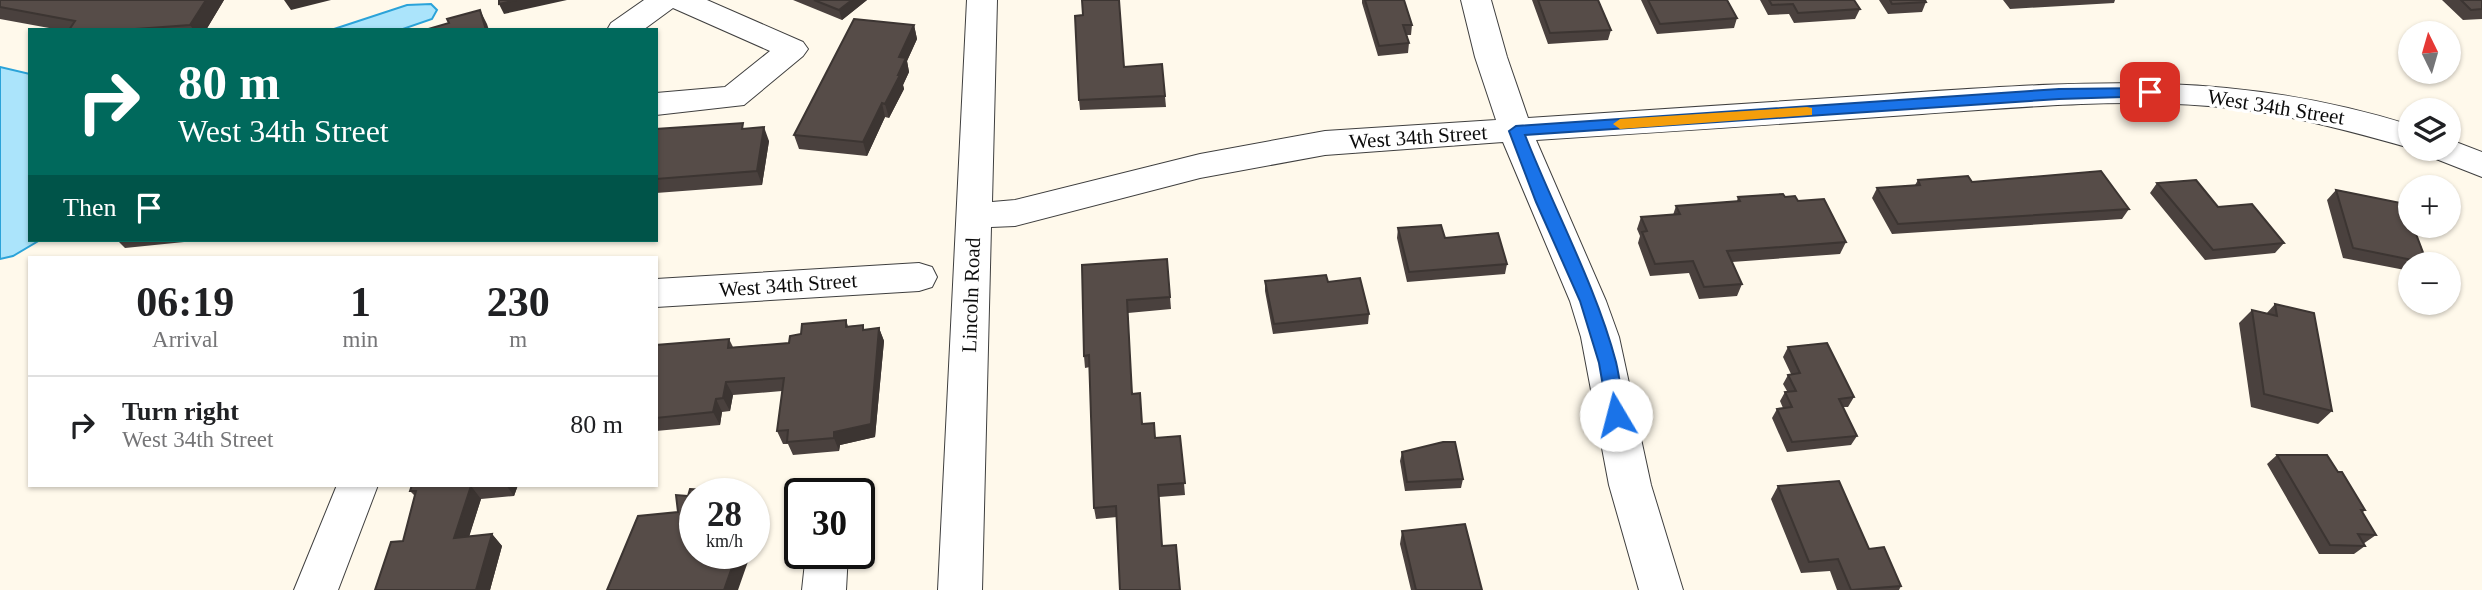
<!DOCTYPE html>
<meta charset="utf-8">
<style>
body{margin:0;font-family:"Times New Roman",serif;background:#f6f6f6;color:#202124;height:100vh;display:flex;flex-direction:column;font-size:26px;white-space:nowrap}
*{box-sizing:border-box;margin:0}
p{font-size:23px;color:#757577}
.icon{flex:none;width:38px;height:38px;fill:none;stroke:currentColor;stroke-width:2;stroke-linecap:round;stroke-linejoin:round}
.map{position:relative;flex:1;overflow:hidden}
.side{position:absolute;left:28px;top:256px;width:630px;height:231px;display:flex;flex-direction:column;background:#fff;border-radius:0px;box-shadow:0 2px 5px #0004}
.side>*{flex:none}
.hud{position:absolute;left:28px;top:28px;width:630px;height:214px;border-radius:0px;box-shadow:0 2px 5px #0004;background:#00695c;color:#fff;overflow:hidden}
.needle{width:46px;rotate:355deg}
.fabs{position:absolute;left:2398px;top:21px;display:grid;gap:14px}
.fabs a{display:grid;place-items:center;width:63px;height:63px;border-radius:50%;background:#fff;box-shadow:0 2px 5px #0004;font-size:35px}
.speed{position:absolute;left:679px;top:478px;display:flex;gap:14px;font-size:35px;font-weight:700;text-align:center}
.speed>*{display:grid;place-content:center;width:91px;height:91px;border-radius:50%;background:#fff;box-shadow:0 2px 5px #0004;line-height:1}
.speed small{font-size:18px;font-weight:400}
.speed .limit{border:4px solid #111;border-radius:10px;background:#fff;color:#111}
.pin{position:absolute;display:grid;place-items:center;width:60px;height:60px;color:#fff;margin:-30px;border-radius:14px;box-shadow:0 4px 10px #0006}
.me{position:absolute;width:77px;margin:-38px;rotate:352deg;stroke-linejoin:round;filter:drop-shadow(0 0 5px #0008)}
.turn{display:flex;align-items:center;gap:24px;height:147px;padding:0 35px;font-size:32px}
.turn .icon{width:91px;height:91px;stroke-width:2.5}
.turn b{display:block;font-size:49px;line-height:60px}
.then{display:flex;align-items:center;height:66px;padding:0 35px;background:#0003;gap:14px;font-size:26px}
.eta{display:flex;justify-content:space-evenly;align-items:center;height:119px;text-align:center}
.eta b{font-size:42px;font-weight:700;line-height:49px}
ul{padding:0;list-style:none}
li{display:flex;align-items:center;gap:21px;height:98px;padding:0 35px;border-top:2px solid #e0e0e0}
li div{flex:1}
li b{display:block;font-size:26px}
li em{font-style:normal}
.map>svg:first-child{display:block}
.water{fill:#abe4fb;stroke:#2ba3d9;stroke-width:2}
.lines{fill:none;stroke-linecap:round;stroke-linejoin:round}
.minor-casing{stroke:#3f3f3f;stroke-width:2}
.minor{fill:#fff;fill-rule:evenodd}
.wall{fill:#4a413e}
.shaded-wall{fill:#3c3532}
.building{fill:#564c48;stroke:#3c3532;stroke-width:2}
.route{fill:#1a73e8;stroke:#114b97;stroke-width:2}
.slow{fill:#f59e0b}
.labels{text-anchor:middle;stroke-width:7;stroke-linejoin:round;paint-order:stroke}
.street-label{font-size:21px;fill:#0c0c0c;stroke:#fff}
</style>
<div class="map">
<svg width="2482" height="590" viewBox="0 0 2482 590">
<rect width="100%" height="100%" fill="#fff9eb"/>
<path class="water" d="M431,4L437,10L432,19L400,30H331L407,5Z
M0,67L30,74V240H40L13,256L0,259Z"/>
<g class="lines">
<defs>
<path id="minor" d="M644,0H707L803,42L808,49L803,56L744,105L656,115V93L725,87L770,51L673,8L643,30H607L611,23Z
M967,0H997L992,202L1015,200L1200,154L1325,131L1496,120L1475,57L1461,0H1491L1507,57L1528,118C1649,110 1771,102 1892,94C2076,82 2230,68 2410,125V148C2353,132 2298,117 2240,109C2134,96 2028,107 1922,114C1793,123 1665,132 1536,140L1606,301L1619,337L1651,485L1683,590H1639L1609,485L1581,337L1570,301L1503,142L1325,155L1200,178L1015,226L991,227L982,590H938Z
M2448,139L2482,152V177L2431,157L2426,149H2448Z
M919,263L932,267L937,277L932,287L919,291L656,307V279Z
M337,485H378L338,590H294Z
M806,553H848L846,590H802Z"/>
</defs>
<use href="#minor" class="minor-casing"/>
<use href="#minor" class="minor"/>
</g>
<path class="wall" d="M0,0H224L206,30H60L0,19Z
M793,0H867L842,20Z
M1362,0H1404L1412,25L1411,35H1407L1409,43L1408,53L1378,56L1362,3Z
M1532,0H1598L1611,30L1608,40L1548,44Z
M1641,0H1727L1737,18L1734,28L1657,34Z
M1760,0H1854L1860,9L1855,19L1794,23L1789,14L1768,15Z
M1879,0H1925L1926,2L1922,12L1888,14Z
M2003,0H2115L2114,3L2010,9Z
M2442,0H2482V19L2463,20Z
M1083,15L1124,67L1162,64L1166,107L1080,110L1079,100Z
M914,25L917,39L907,61L909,72L903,85L904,89L889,118L885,117L867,156L799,149L794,135Z
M656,129H746L769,141L762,185L656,193Z
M1918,180L1972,182L2129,209L2122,219L1892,234L1872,198L1877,188L1915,185Z
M2157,183L2218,207L2284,243L2275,253L2205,260L2150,193Z
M2336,190L2407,221L2427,263L2425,264H2410V271L2343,258L2327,200Z
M1738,197H1785L1798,201L1846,242L1840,254L1732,262L1742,284L1737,296L1699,299L1689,273L1650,276L1638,243L1640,236L1637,229L1641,217L1673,215L1676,206L1737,201Z
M1398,228L1445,238L1507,264L1505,274L1407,282L1397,238Z
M117,240H194V241L125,248Z
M1167,259L1171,309L1128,313L1132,394L1143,424L1155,438L1180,436L1185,495L1159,497L1162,546L1180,590L1117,517L1096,519L1094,508L1090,367L1085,368L1084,356L1082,265Z
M1265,281L1328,282L1369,314L1368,324L1273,334L1265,291Z
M2275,304L2332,411L2318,424L2251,407L2239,323L2252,310L2266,314Z
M846,320L848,326L863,325L864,330L879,328L884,341L875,437L840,445L839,451L793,455L788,444H783L777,431L782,391L733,395L730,411L722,412L720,425L656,431V345L729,339L733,347L789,343L801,334Z
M1788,347L1854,397L1848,407H1843L1857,436L1851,445L1787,452L1772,418L1777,409L1783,408L1780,401L1785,392L1787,391L1783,384L1788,375L1791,374L1783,357Z
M1402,452L1463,479L1461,488L1405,491L1400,461Z
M2277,455L2338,472L2365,510L2362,513L2376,535L2363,544L2365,546L2354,554H2319L2267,464Z
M412,485H518L514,496L481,499L469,536L492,534L502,546L490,590H375L403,541L415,496L410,491Z
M1778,486L1869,549L1901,586L1899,590H1837L1830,571L1801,573L1771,499Z
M1402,531L1482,590H1411L1400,544Z"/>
<path class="shaded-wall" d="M206,0H224L206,30H194L190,25Z
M284,0H331L291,10Z
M516,0H567L504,14L499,4Z
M852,0H867L842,20L839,10Z
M480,10L487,24L489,30H486Z
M914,25L917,39L907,61L909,72L903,85L904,89L889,118L885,104L898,75L899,57Z
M882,103L885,117L867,156L863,142Z
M764,127L769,141L762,185L757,171Z
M879,328L884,341L875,437L840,445L839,451L834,438V432Z
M726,382L733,395L730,411L723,398Z
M716,399L722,412L720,425L713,412Z
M506,485H518L514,496Z
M471,486L481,499L465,550L454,538Z
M758,496L766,511L754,543V506Z
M492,534L502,546L490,590H476Z
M737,553H751L738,590H724Z"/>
<path class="building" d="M0,0H206L190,25L122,30H69L75,21L0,7Z
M499,0H516L499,4Z
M814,0H852L839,10Z
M1082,0H1119L1124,67L1162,64L1165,96L1079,100L1075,16L1083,15Z
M1365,0H1404L1412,25H1403L1409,43L1379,46Z
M1538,0H1598L1611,30L1550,33Z
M1648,0H1727L1737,18L1660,24Z
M1769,0H1854L1860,9L1798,13L1793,4L1772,5Z
M1890,0H1925L1926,2L1892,4Z
M2461,0H2482V9L2471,10Z
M480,10L486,30H425L449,23L447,19Z
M854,19L914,25L899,57L906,58L898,75H900L885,104L882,103L863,142L794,135Z
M743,123L742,129L764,127L757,171L656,179V129Z
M2101,171L2129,209L1898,224L1877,188L1920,185L1918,180L1968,176L1972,182Z
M2196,180L2218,207L2252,204L2284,243L2213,250L2157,183Z
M2336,190L2401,203L2407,221H2410V226H2413L2427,263L2353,248Z
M1783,194L1785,197L1795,196L1798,201L1824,199L1846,242L1727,251L1742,284L1704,287L1693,261L1655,264L1642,232L1647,231L1641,217L1680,214L1676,206L1740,201L1738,197Z
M1441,225L1445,238L1498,233L1507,264L1409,272L1398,228Z
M1167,259L1170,297L1127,300L1132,394L1140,393L1142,424L1154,423L1155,438L1180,436L1185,483L1158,485L1162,546L1176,545L1180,590H1120L1116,506L1094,508L1089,355L1084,356L1082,265Z
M1326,275L1328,282L1360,278L1369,314L1274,324L1265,281Z
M2275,304L2314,313L2332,411L2264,394L2252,310L2277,316Z
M846,320V327L863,325V330L879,328L871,424L834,432V438L787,442L788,430L777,431L784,378L726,382L723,398L716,399L713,412L656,418V345L729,339L728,348L789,343L790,336L801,334L802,324Z
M1827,343L1854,397L1839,399L1857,436L1792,442L1777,409L1792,407L1785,392L1796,391L1788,375L1800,373L1788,347Z
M1443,442H1455L1463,479L1407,482L1402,452Z
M2277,455H2327L2338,472H2342L2365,510H2361L2376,535L2358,534L2365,546L2330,545Z
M1839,481L1869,549L1884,547L1901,586L1851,590L1838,559L1809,562L1778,486Z
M412,485H489L471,486L454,538L492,534L476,590H375L391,542L403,541L416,491H410Z
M690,489L738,492L737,494H695V553H737L724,590H607L638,516L678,512L676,495L688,496Z
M754,495L758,496L754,506Z
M1465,524L1482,590H1416L1402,531Z"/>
<path class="route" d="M2150,88L2155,89V96L2059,99L1525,135C1554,209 1596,286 1616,362C1620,379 1622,398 1625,415L1622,420H1610L1608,415L1599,363L1580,301L1536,202L1509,131L1516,126L2059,89Z"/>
<path class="slow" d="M1807,107L1812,108V115L1620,129L1613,124L1620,119Z"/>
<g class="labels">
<g class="street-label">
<text transform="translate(2276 107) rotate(9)" y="7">West 34th Street</text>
<text transform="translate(1418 137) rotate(-4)" y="7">West 34th Street</text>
<text transform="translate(788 285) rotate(-4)" y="7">West 34th Street</text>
<text transform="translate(971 295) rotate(-88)" y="7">Lincoln Road</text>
</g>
</g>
</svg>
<div class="fabs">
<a><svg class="needle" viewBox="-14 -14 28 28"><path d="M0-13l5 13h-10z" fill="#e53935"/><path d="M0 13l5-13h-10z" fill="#757577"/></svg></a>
<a><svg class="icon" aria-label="layers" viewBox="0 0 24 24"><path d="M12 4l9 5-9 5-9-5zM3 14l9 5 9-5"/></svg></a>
<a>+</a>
<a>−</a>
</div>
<div class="speed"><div>28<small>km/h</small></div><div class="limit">30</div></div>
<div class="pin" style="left:2150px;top:92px;background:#d93025"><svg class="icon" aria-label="arrive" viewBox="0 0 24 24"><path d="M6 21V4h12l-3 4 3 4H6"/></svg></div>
<svg class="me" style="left:1616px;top:415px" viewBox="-20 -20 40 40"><circle r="19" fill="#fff"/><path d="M0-13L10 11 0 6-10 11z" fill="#1a73e8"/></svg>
<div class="hud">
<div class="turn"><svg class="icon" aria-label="right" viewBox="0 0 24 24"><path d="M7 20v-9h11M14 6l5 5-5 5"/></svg><div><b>80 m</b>West 34th Street</div></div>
<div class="then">Then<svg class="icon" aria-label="arrive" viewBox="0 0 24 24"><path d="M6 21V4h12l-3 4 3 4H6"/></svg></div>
</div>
<section class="side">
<div class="eta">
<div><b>06:19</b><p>Arrival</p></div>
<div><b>1</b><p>min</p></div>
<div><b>230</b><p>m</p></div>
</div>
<ul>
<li><svg class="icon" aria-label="right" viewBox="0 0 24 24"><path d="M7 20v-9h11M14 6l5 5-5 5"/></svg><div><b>Turn right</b><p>West 34th Street</p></div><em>80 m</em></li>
</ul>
</section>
</div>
